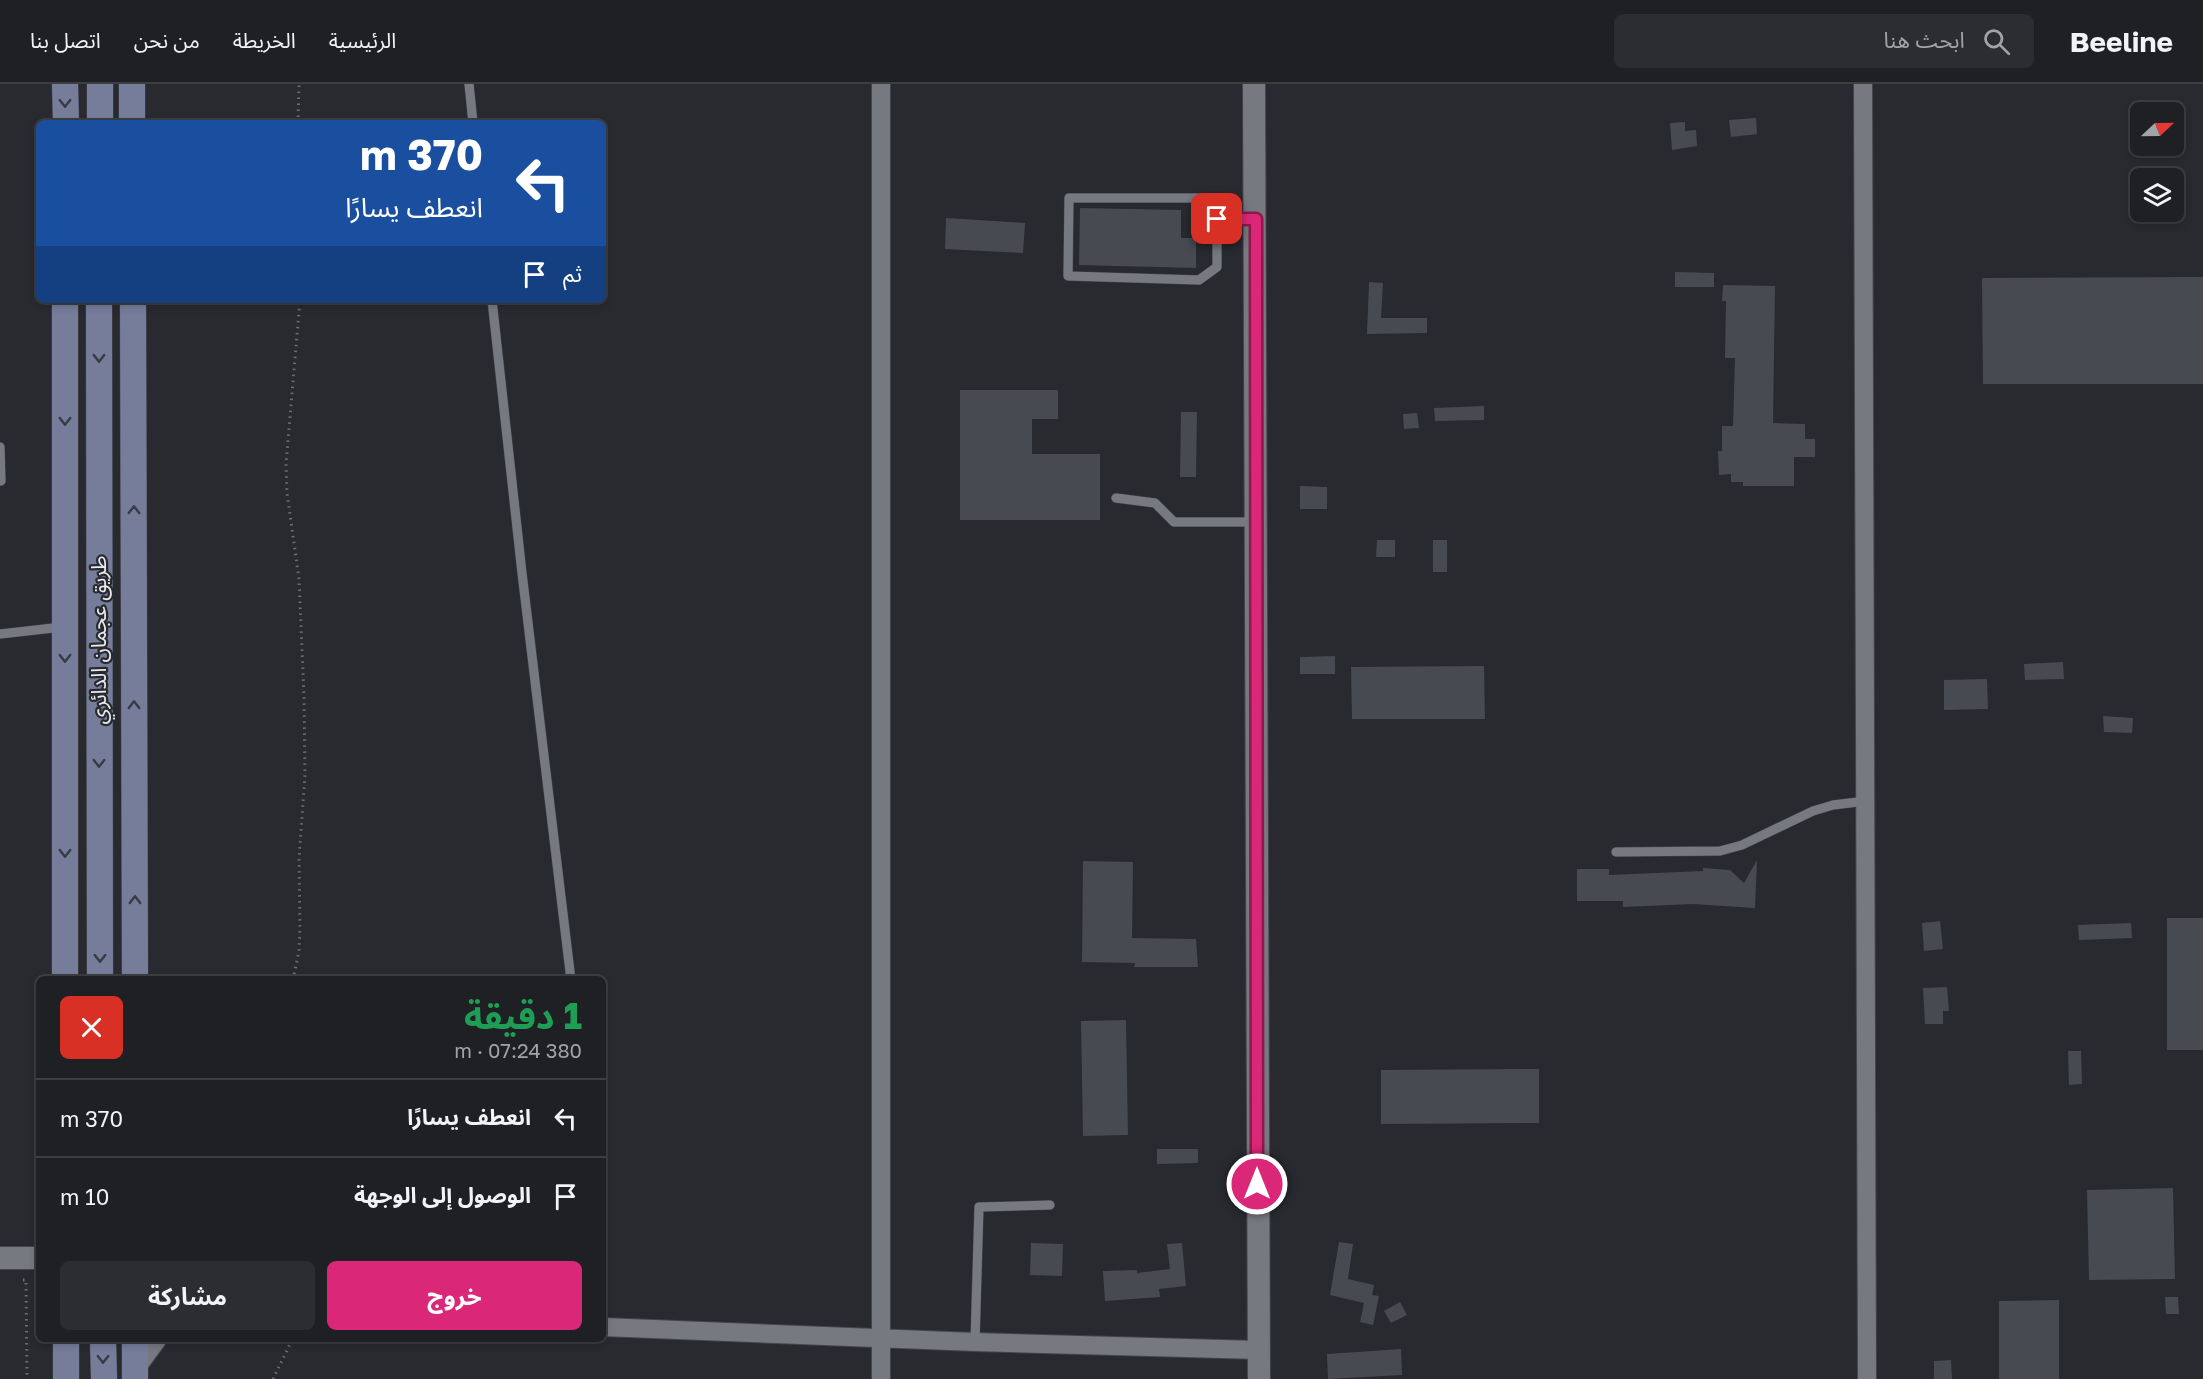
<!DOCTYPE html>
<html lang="ar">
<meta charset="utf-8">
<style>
body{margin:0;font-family:"Golos Text","Noto Sans Arabic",sans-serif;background:#2b2d31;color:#f1f3f6;direction:rtl;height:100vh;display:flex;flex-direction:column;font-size:22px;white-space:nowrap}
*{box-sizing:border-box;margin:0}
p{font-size:20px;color:#a1a3a6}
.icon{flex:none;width:33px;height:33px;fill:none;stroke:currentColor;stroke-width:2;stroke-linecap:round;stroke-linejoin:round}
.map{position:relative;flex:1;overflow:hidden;direction:ltr}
.details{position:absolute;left:36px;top:892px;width:570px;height:366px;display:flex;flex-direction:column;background:#1e2024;border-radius:9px;box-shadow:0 3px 9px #0003,0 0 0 2px #3c3e41;direction:rtl}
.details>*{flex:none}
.guide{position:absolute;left:36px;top:36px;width:570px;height:183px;border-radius:9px;box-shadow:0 3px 9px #0003,0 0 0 2px #3c3e41;direction:rtl;background:#1a4fa0;color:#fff;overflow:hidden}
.needle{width:39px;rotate:68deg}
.buttons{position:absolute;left:2130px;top:18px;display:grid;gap:12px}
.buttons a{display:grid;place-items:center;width:54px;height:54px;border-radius:9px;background:#1e2024;box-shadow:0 3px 9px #0003,0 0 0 2px #3c3e41;font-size:30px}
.pin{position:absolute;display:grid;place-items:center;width:51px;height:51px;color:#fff;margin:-26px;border-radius:12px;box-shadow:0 3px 9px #0006}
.me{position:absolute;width:66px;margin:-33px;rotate:0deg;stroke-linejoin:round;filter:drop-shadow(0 0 4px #0008)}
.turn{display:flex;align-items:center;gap:21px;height:126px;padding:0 24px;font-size:27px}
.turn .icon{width:78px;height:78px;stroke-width:2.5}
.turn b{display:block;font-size:42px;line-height:51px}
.then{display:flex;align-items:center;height:57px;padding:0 24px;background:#0003;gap:12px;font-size:22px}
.round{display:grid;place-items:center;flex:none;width:63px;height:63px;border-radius:9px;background:#2b2d31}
.overview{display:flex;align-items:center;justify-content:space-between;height:102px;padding:0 24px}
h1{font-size:36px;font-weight:700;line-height:45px;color:#1e9e55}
.button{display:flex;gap:12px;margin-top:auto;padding:12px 24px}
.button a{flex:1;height:69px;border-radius:9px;background:#db2777;color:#fff;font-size:24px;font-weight:700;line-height:69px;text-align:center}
.button a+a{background:#2b2d31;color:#f1f3f6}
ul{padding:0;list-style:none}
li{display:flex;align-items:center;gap:18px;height:78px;padding:0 24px;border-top:2px solid #3c3e41}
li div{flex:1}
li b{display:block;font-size:22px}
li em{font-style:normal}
header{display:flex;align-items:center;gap:36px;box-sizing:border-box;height:84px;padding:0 30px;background:#1e2024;border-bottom:2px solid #3c3e41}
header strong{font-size:28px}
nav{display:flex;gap:33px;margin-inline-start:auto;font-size:21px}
.search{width:420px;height:54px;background:#2b2d31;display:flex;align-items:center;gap:15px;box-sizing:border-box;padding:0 21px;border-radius:9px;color:#a1a3a6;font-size:22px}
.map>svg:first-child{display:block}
.building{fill:#484a51}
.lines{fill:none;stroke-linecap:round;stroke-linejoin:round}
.service-casing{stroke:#45464b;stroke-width:10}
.minor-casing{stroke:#45464b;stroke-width:20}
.tertiary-casing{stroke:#45464b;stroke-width:24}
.secondary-casing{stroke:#45464b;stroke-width:27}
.path{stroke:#6c6e73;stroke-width:3;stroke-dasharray:1.5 4.5;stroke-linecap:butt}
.service{stroke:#777981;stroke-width:9}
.minor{stroke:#777981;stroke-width:18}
.tertiary{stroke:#777981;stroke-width:22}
.secondary{stroke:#767d9a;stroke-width:26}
.oneway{stroke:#383b45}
.route-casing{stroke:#8e194d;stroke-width:15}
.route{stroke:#db2777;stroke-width:10}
.labels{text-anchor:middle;stroke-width:4.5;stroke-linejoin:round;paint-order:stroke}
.street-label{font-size:21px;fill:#e9eaee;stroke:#282a30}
</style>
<header>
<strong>Beeline</strong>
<div class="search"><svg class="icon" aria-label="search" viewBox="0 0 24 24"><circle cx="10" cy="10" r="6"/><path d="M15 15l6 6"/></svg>ابحث هنا</div>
<nav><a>الرئيسية</a><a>الخريطة</a><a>من نحن</a><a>اتصل بنا</a></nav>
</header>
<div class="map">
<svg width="2203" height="1295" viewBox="0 0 2203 1295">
<rect width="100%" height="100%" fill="#282a30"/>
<path class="building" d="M1756,34L1757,50L1731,53L1729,36Z
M1685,38V47L1696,46L1697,62L1672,66L1670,39Z
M1080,124L1181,126V154H1196V184L1079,181Z
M946,134L1025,139L1023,169L945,165Z
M1675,188L1714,189V203H1675Z
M2203,193V300H1983L1982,194Z
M1369,198L1383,199L1381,234H1427V249L1367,250Z
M1723,201L1775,202L1773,339L1805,340V355H1815V373H1794V402H1743V398H1731V390L1719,391L1718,367H1722V342H1733L1735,274H1725L1726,217H1722Z
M960,306H1058V335H1032V370H1100V436H960Z
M1484,322V336L1435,337L1434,324Z
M1181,328H1197L1196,393H1180Z
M1417,329L1419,344L1404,345L1403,330Z
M1300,402L1327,403V425H1300Z
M1377,456H1395V473H1376Z
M1433,456H1447V488H1433Z
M1335,572V590H1300V573Z
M2063,578L2064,595L2025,596L2024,580Z
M1484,582L1485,635H1352L1351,583Z
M1987,595L1988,625L1944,626V596Z
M2103,632L2133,634L2132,649L2104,648Z
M1757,776L1755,824L1693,820L1623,823V817H1577V785H1609V791L1703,787V784L1730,786L1744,799Z
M1083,777L1133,778L1132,854L1196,855L1198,883H1134L1135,879L1082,878Z
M2167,834H2203V966H2167Z
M1940,837L1943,865L1924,867L1922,839Z
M2131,839L2132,854L2079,856L2078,841Z
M1947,903L1949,927H1943V940H1925L1923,904Z
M1126,936L1128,1051L1083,1052L1081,937Z
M2068,967H2081L2082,1000L2069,1001Z
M1539,985V1039L1381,1040V986Z
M1157,1065H1198V1079L1157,1080Z
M2173,1104L2175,1195L2089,1196L2087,1106Z
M1339,1158L1353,1160L1348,1195L1374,1201L1372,1211L1379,1212L1373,1241L1360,1238L1364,1219L1330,1211Z
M1031,1159L1063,1160L1062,1192L1030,1191Z
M1182,1159L1186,1202L1159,1205L1160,1213L1105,1217L1103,1187L1137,1186V1189L1170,1185L1167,1160Z
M2165,1213H2178L2179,1230H2166Z
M2059,1216V1295H1999V1217Z
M1400,1218L1407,1231L1391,1239L1384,1227Z
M1401,1265L1402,1291L1328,1295L1327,1270Z
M1951,1276L1952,1295H1934V1277Z"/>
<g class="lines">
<defs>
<path id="service" d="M469,0L473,39
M1069,114H1217V183L1199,196L1068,192Z
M1217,135H1253
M492,216L522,489L571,896
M0,363L1,397
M1116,414L1155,419L1174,438H1255
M0,550L62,543
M1616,768L1720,767L1742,761L1813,727L1833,721L1866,717
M975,1258L979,1123L1050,1121"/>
<path id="minor" d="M881,0V1295
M1863,0L1867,1295
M603,1243L975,1258L1258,1266
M135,1286L157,1256"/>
<path id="tertiary" d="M1254,0L1259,1295
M0,1174H39"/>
<path id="secondary" d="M65,0L66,39
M132,0V39
M100,39V0
M65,216V896
M99,216L100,896
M133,216L135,896
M66,1256V1295
M103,1256L104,1295
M135,1295V1256"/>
</defs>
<use href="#service" class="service-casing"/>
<use href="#minor" class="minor-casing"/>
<use href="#tertiary" class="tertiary-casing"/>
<use href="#secondary" class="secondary-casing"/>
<path class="path" d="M298,39L299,0
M293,896L299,867L300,845L299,775L305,691L304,612L299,495L287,409L286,380L300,216
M23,1196H26L27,1295
M273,1295L292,1256"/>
<use href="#service" class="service"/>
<use href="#minor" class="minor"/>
<use href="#tertiary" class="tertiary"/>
<use href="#secondary" class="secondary"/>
</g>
<defs><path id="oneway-chevron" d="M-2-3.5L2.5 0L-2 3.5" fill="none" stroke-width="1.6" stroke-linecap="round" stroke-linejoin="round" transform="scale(1.5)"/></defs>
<g class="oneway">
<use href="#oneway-chevron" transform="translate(65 19) rotate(90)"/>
<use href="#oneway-chevron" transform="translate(99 274) rotate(90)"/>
<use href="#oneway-chevron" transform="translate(65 337) rotate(90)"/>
<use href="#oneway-chevron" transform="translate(134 426) rotate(-90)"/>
<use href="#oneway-chevron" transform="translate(65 574) rotate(90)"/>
<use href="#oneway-chevron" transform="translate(134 621) rotate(-90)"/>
<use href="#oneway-chevron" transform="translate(99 679) rotate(90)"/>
<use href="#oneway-chevron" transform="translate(65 769) rotate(90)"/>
<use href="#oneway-chevron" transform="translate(135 816) rotate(-90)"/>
<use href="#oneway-chevron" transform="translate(100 874) rotate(90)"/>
<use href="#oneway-chevron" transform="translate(103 1275) rotate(90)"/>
</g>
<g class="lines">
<defs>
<path id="route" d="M1217,135H1256L1257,1100"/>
</defs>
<use href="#route" class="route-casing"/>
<use href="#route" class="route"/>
</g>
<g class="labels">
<g class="street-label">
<text transform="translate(99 556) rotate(-90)" y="7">طريق عجمان الدائري</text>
</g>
</g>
</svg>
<div class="buttons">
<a><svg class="needle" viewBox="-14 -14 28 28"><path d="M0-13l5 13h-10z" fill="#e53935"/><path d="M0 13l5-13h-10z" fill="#a1a3a6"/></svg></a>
<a><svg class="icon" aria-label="layers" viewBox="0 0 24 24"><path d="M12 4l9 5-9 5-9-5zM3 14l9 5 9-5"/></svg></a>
</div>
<div class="pin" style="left:1217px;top:135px;background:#d93025"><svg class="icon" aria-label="arrive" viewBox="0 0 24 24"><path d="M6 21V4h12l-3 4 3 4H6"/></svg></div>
<svg class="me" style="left:1257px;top:1100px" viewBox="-20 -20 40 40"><circle r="17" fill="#db2777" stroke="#fff" stroke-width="3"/><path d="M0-11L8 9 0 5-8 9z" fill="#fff"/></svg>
<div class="guide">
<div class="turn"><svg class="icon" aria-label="left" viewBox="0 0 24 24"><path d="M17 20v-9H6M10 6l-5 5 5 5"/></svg><div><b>370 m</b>انعطف يسارًا</div></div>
<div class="then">ثم<svg class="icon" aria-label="arrive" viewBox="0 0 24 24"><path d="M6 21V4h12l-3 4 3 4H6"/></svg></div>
</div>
<section class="details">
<div class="overview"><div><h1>1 دقيقة</h1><p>380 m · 07:24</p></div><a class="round" style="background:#d93025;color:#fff"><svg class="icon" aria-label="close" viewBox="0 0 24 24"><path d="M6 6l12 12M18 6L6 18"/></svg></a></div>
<ul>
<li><svg class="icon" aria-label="left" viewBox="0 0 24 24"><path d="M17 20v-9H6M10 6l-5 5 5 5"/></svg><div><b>انعطف يسارًا</b></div><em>370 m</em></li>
<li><svg class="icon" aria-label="arrive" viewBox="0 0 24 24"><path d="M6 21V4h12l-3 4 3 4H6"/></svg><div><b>الوصول إلى الوجهة</b></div><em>10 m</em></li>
</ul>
<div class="button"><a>خروج</a><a>مشاركة</a></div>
</section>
</div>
